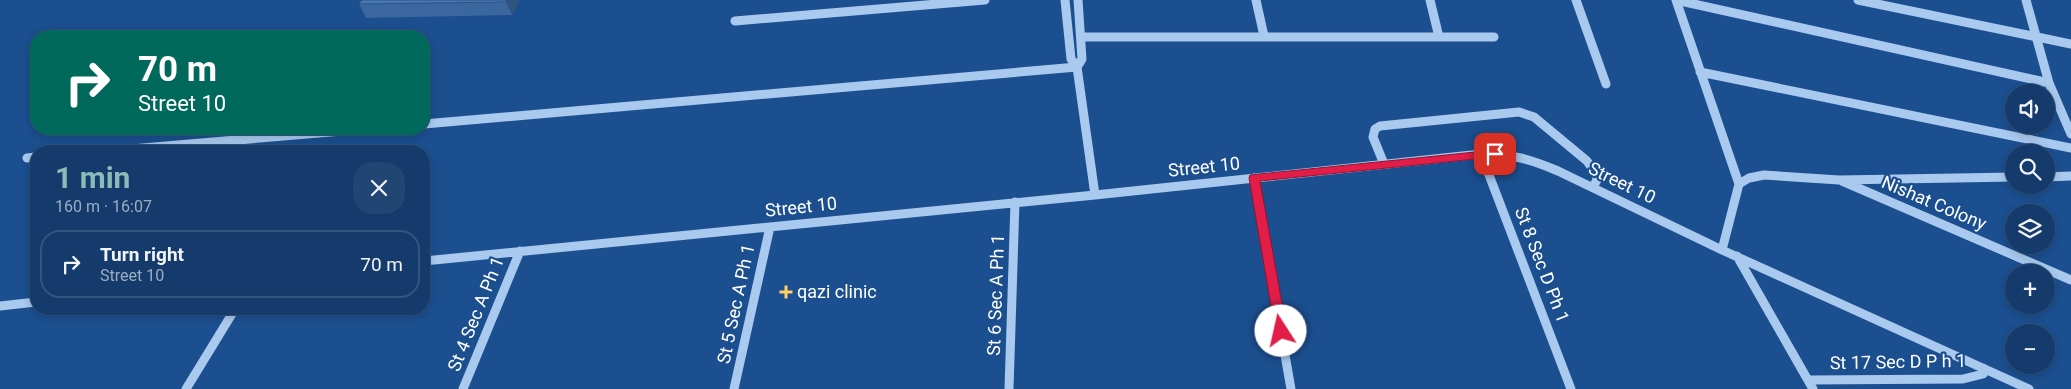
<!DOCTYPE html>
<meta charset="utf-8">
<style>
body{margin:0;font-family:Roboto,sans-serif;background:#214673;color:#f1f3f6;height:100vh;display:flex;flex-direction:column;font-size:19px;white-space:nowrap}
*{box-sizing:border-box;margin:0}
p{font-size:16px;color:#9dadc1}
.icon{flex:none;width:28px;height:28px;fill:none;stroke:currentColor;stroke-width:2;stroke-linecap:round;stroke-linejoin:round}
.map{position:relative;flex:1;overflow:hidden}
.details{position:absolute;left:30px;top:145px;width:400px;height:170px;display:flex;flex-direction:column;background:#143b6b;border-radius:20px;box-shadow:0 2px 8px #0003,0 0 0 1px #33557e}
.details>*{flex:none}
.top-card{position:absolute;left:30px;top:30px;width:400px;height:105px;border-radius:20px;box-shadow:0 2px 8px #0003,0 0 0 1px #33557e;background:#00695c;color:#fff;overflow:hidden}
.fabs{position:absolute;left:2005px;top:84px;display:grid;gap:10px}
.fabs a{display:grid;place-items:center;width:50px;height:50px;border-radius:50%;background:#143b6b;box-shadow:0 2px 8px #0003,0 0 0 1px #33557e;font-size:25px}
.pin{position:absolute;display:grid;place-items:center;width:42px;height:42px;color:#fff;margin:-21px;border-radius:10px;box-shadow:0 2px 8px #0006}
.me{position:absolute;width:55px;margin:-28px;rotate:350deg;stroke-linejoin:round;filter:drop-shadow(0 0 4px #0008)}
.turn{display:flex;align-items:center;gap:18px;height:105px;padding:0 25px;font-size:22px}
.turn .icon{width:65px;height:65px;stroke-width:2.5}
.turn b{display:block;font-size:35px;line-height:42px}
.round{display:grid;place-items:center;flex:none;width:52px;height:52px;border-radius:20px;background:#214673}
.summary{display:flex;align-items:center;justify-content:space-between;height:85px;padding:0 25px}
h1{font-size:30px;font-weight:700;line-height:38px;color:#8bbbb9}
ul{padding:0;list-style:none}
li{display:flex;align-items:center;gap:15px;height:68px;margin:0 10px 8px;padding:0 15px;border:2px solid #33557e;border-radius:20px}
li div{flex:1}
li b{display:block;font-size:19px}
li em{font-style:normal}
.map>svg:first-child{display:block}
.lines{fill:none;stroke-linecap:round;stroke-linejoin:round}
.minor{stroke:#a9c9ee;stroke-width:9}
.wall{fill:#3a679d}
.shaded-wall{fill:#305480}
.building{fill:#4478b7;stroke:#305480}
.route{fill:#e11d48;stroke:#92132f}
.poi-dot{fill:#ffd166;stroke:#1b4f8f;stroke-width:2}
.labels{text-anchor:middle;stroke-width:4.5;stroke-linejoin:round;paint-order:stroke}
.street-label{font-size:18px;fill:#fff;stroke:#1b4f8f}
.poi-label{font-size:18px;fill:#fff;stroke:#1b4f8f;text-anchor:start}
</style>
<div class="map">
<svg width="2071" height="389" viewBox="0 0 2071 389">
<rect width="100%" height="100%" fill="#1b4f8f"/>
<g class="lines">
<path class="minor" d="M1065,0L1071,59L1077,67L1095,195
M1256,0L1264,36
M1430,0L1439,37
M1576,0L1606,84
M1676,0L2049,83L2071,134
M1676,0L1739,184
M1858,0L2071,44
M2026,0L2049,83
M735,21L985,0
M1081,37H1494
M1077,67L1082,59L1078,0
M1700,72L2071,148
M424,124L1077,67
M108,151L366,129
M1481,154L1571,389
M27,158L36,157
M1384,164L1373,137L1375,129L1380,126L1519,112L1534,117L1587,161L1596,174L1597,180L1593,187
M2046,177L2071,176
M1254,178L1291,389
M1842,181L2071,280
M1722,250L1739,184L1749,178L1764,175L1839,180L2014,177
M1737,256L1813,389
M424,261L1095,195L1481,154C1514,155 1528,158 1558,171L1722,250L2029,389
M0,306L36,302
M1808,380L1963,379L1983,374V368
M186,389L235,309
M463,389L520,251
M734,389L770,227
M1009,389L1015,202"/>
</g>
<path class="wall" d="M519,0L512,15L366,18L359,4Z"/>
<path class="shaded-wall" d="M507,0H519L512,15L506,2Z"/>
<path class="building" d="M362,0H507L506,2L359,4Z"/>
<path class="route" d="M1495,150L1501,154L1495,157L1260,181L1287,331L1285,335L1281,337L1276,335L1249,178L1250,175Z"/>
<path class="poi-dot" d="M783.5 284.5h5v5h5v5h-5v5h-5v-5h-5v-5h5z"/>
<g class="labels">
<g class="street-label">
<text transform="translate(1204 167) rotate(-6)" y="6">Street 10</text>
<text transform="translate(1622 183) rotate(26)" y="6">Street 10</text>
<text transform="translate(1934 203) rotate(23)" y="6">Nishat Colony</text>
<text transform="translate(801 207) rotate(-6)" y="6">Street 10</text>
<text transform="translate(1542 265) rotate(69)" y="6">St 8 Sec D Ph 1</text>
<text transform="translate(996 295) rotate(-88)" y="6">St 6 Sec A Ph 1</text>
<text transform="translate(736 304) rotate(-78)" y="6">St 5 Sec A Ph 1</text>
<text transform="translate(476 314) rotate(-68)" y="6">St 4 Sec A Ph 1</text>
<text transform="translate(1898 362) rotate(-1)" y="6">St 17 Sec D P h 1</text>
</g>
<g class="poi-label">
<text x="797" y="298">qazi clinic</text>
</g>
</g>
</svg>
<div class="fabs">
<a><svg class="icon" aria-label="sound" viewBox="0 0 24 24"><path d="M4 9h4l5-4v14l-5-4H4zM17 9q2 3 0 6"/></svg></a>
<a><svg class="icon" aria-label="search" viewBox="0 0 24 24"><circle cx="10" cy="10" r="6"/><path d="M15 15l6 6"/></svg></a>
<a><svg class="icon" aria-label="layers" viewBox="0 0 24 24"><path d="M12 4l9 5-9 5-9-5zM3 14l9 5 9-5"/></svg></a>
<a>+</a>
<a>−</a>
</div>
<div class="pin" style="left:1495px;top:154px;background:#d93025"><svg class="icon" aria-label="arrive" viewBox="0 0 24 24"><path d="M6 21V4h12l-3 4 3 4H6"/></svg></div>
<svg class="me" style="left:1281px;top:331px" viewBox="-20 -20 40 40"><circle r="19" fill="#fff"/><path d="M0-13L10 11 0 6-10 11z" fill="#e11d48"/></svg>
<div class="top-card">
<div class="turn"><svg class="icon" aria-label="right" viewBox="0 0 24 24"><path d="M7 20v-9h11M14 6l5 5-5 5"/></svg><div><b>70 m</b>Street 10</div></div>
</div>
<section class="details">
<div class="summary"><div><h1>1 min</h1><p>160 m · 16:07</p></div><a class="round"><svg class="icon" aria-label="close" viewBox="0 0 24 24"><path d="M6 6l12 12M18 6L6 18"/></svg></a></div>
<ul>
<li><svg class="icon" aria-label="right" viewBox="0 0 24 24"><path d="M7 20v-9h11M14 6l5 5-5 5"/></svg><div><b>Turn right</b><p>Street 10</p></div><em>70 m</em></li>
</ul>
</section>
</div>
